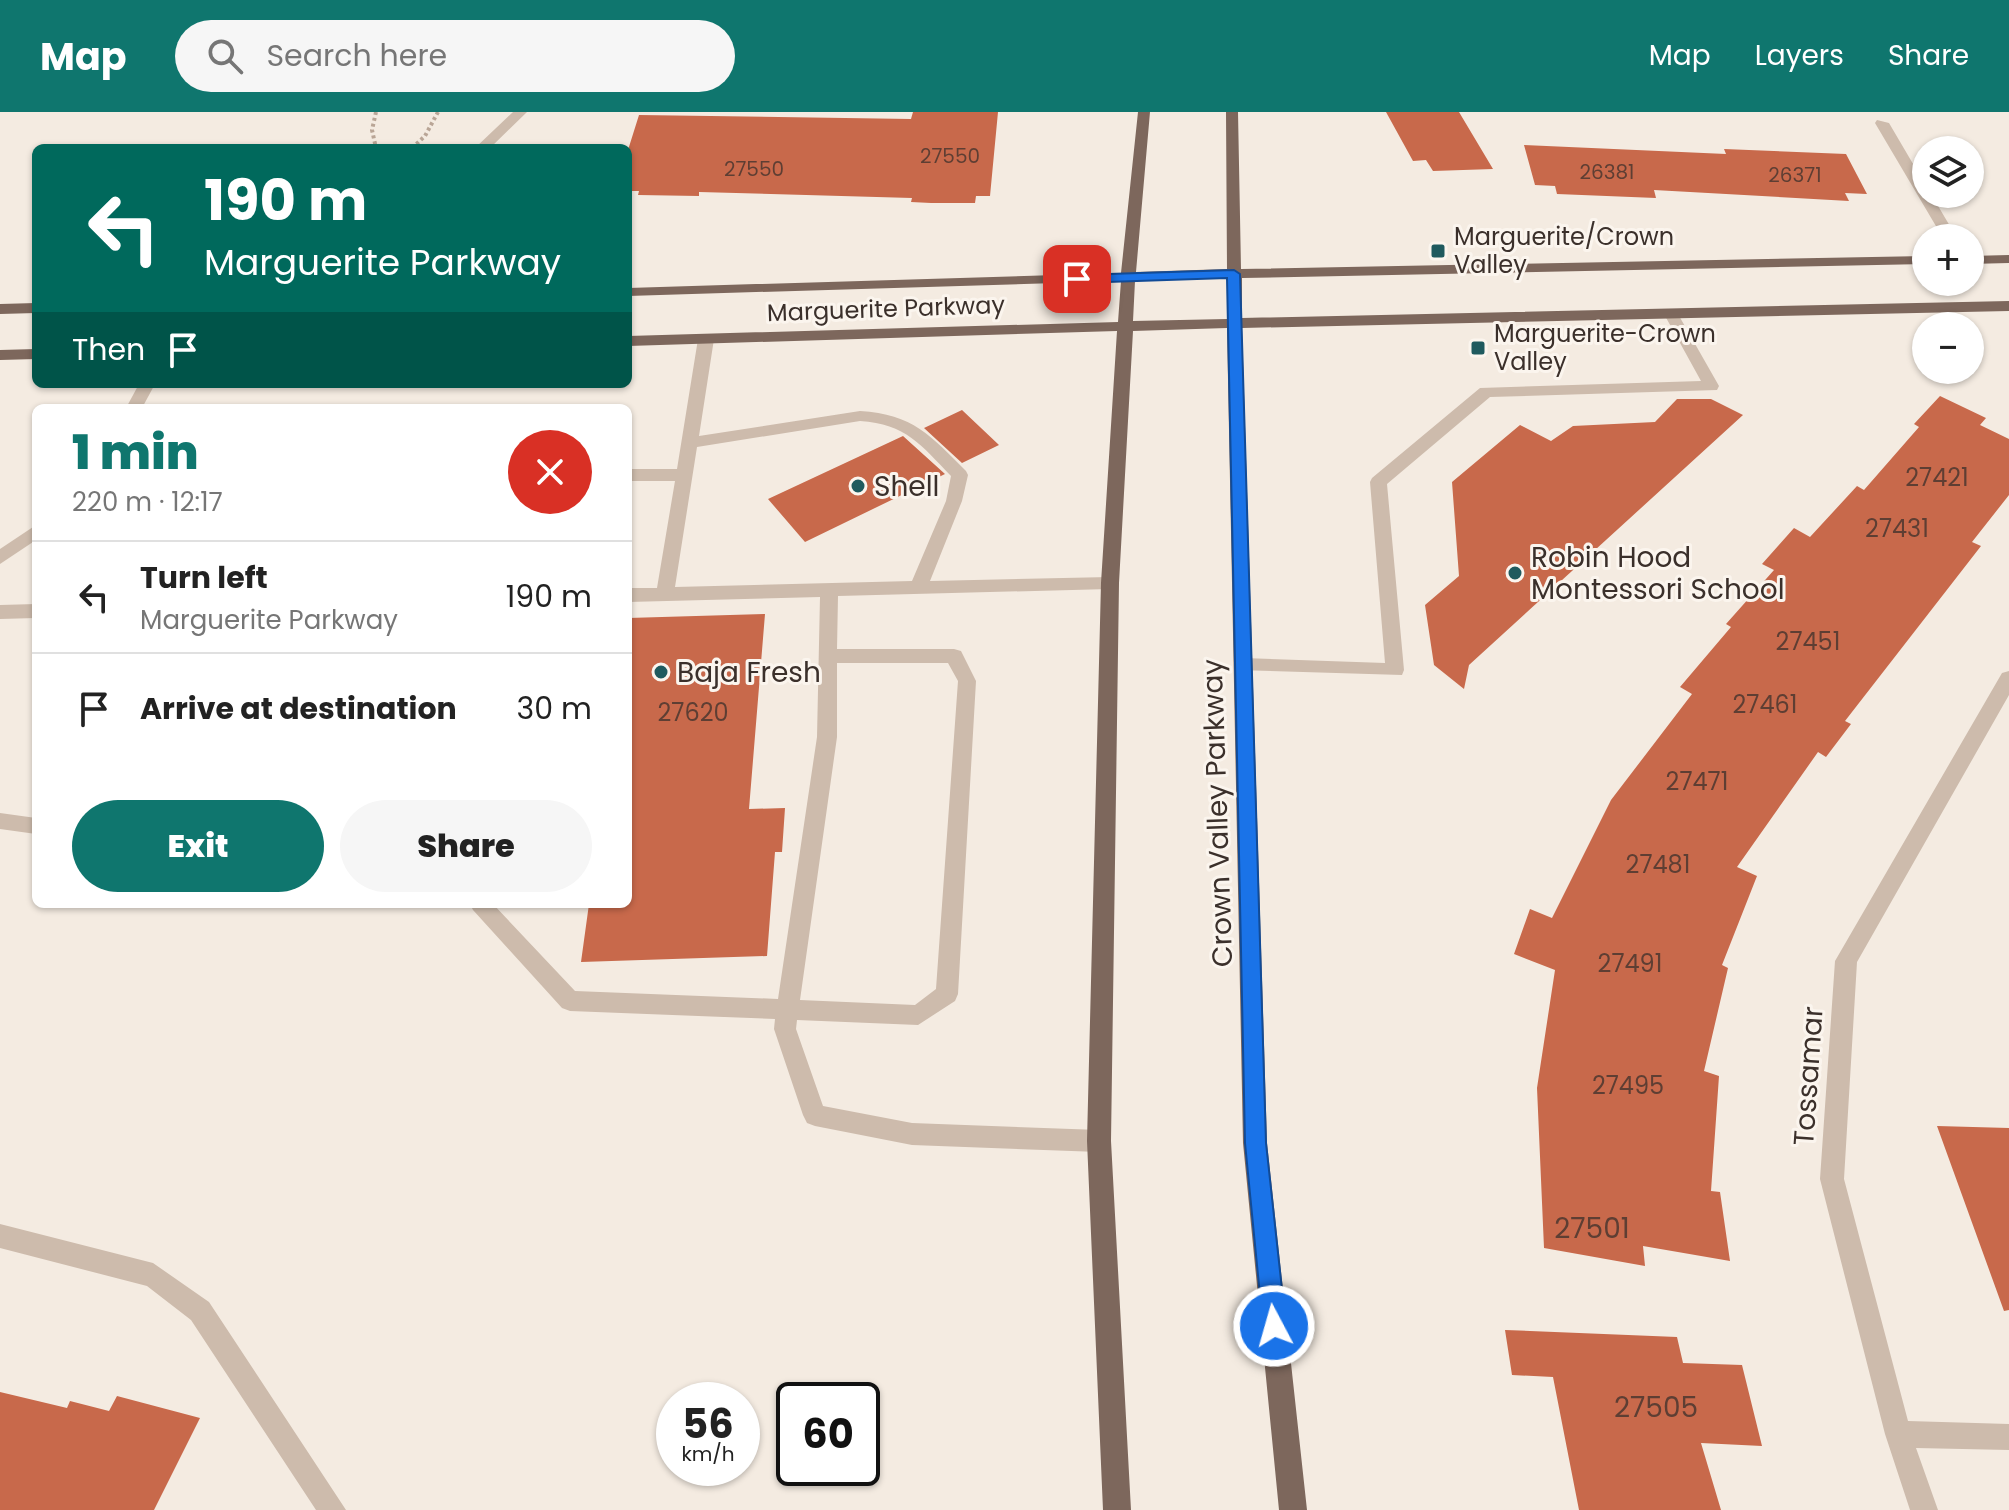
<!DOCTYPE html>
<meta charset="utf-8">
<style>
body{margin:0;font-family:Poppins,sans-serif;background:#f6f6f6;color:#222;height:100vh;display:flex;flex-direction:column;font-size:30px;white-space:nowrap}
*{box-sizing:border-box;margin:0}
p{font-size:26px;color:#767676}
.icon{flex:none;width:44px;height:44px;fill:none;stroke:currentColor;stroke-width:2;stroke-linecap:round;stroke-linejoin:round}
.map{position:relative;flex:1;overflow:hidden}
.sheet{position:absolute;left:32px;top:292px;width:600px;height:504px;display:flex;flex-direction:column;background:#fff;border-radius:12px;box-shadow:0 2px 6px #0004}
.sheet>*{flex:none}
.banner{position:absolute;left:32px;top:32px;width:600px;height:244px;border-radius:12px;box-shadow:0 2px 6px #0004;background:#00695c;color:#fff;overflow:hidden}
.buttons{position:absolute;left:1912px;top:24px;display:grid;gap:16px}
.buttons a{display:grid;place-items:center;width:72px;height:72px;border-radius:50%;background:#fff;box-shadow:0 2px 6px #0004;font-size:40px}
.speed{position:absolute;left:656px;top:1270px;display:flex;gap:16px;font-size:40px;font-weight:700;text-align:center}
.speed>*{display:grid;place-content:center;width:104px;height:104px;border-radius:50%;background:#fff;box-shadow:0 2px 6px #0004;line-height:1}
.speed small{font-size:20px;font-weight:400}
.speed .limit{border:4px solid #111;border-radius:12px;background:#fff;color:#111}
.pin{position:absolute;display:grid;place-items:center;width:68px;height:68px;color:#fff;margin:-34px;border-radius:16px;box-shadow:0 4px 12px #0006}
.me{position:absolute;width:88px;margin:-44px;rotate:354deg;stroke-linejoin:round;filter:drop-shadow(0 0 6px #0008)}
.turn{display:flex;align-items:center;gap:28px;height:168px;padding:0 40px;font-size:36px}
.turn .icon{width:104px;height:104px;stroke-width:2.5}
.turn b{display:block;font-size:56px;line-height:68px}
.then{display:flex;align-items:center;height:76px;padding:0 40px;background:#0003;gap:16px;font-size:30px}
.round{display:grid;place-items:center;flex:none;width:84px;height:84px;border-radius:42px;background:#f6f6f6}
.summary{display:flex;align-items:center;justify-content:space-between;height:136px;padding:0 40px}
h1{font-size:48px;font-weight:800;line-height:60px;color:#0f766e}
.primary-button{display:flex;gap:16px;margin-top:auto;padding:16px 40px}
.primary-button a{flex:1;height:92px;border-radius:48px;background:#0f766e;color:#fff;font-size:32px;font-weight:800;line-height:92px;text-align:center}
.primary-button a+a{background:#f6f6f6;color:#222}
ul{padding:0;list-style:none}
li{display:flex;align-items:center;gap:24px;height:112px;padding:0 40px;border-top:2px solid #e0e0e0}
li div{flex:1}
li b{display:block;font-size:30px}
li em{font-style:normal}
header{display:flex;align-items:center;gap:48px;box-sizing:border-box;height:112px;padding:0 40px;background:#0f766e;color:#fff}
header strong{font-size:38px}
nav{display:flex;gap:44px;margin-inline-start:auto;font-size:28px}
.search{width:560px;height:72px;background:#f6f6f6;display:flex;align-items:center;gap:20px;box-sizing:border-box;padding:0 28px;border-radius:44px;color:#767676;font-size:30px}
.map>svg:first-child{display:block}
.building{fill:#c8694b}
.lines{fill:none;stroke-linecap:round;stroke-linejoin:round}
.path{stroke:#b9a596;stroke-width:4;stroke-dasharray:3 3;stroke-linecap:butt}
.lane{fill:#cdbbac;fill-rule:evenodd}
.street{fill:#cdbbac;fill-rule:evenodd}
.primary{fill:#7d675c;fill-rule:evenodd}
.route{fill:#1a73e8;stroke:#114b97;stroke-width:2}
.poi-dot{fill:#1f5a5e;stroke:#fbf5ee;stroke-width:3}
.labels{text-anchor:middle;stroke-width:6;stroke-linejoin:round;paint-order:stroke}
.far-number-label{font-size:20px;fill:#5e3e33}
.far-poi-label{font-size:24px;fill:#3b302b;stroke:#fbf5ee;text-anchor:start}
.far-street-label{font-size:24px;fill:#3b302b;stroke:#fbf5ee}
.number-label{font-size:24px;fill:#5e3e33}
.poi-label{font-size:28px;fill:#3b302b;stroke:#fbf5ee;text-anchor:start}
.street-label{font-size:28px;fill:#3b302b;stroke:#fbf5ee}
.near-number-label{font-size:28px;fill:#5e3e33}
</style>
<header>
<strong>Map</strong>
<div class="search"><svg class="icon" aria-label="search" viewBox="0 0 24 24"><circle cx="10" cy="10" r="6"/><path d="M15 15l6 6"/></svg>Search here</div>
<nav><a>Map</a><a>Layers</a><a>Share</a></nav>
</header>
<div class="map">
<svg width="2009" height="1398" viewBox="0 0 2009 1398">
<rect width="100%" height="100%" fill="#f4ebe1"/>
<path class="building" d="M913,0H998L990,84H976L975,91H931L911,90L912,86L699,80V84L638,83L639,79H628V38L639,3L911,7Z
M1386,0H1459L1493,57L1433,59L1426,48L1413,49Z
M1524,33L1726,42L1724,37L1846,42L1867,82L1845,81L1849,89L1654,78L1656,86L1557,82L1555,74L1535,73Z
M1940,284L1986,306L1980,313L2009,327V383L1972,430L1981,434L1845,609L1851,612L1826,645L1818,640L1737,755L1757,764L1722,853L1728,856L1704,959L1719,964L1711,1079L1720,1080L1730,1149L1643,1134L1645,1154L1544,1136L1537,976L1555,858L1514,842L1530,797L1552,806L1611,688L1692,582L1680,575L1731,515L1726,512L1774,458L1762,452L1794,416L1810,425L1857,374L1864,378L1919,315L1914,312Z
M1677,287H1711L1743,303L1469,553L1464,577L1434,553L1425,493L1459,464L1452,370L1520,313L1551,329L1573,314L1655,310Z
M962,298L999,333L962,351L924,316Z
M903,324L945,362L805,430L768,387Z
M765,502L749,697L785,696L782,740H775L767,844L581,850L589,792H628V506Z
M1937,1014L2009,1016V1198L2004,1199Z
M1505,1218L1677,1225L1683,1251L1742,1253L1762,1334L1701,1331L1721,1398H1579L1553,1265L1512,1263Z
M0,1280L67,1296L70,1289L109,1299L117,1284L200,1306L154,1398H0Z"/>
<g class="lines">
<path class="path" d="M376,0L372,18L376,36
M412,36L425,24L438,0"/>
<path class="lane" d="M1877,8L1889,11L1926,74V82H1931L1957,126H1943L1875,11Z
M1671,197L1678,202L1719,274L1717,278L1490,285L1387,372L1404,558L1402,563L1236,558L1234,553L1243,546L1385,551L1370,370L1372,366L1480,276L1701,269L1664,202Z
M706,222L714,227L699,324L860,299C913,302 931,324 966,359L968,363L962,389L930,469L1110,465L1119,471L1110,477L838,484L837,537H954L961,539L976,569L958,882L955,889L918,913L797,908L796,917L823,994L912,1011L1099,1018L1107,1021L1111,1029L1107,1037L1099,1040L912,1033L815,1014L807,1011L803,1003L774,917L775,907L570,899L562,896L473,798L470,792H493L575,879L778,887L817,625L820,485L628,490V476H657L675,369H628V357H677L698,227ZM860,309C906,312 921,333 951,364L946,389L912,469L675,475L697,335ZM837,551H948L958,569L936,877L915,893L800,888L837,625Z
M139,272H155L142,296H126Z
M36,413V428L0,452V437Z
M36,492V506L0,507V493Z
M0,701L36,706V722L0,717Z
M0,1112L153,1151L209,1190L346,1398H316L191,1208L147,1174L0,1136Z"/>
<path class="street" d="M513,0H527L490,36H475Z
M2009,559V583L1857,850L1844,1067L1908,1309L2009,1312V1338L1916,1336L1938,1398H1910L1885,1322L1820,1067L1835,849L2002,561Z"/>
<path class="primary" d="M1138,0H1150L1136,160L1227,157L1226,0H1238L1241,157L1926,144V152L1242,166V206L2009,189V199L1242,216L1267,1031L1307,1398H1279L1243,1031L1227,216L1133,219L1119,471L1111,1029L1131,1398H1103L1087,1029L1101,471L1117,219L628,234V224L1118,210L1121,169L628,184V176L1121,161ZM1227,166V207L1133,209L1135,169Z
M2009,143V151L1970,152V144Z
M36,191V201L0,202V192Z
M36,237V247L0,248V238Z"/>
</g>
<path class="route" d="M1234,158L1240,162L1266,1031L1286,1214L1283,1222L1274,1226L1266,1222L1263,1214L1245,1031L1227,166L1077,171L1070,167L1077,163Z"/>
<g class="poi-dot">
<rect x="1430" y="131" width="16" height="16" rx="4"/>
<rect x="1470" y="228" width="16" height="16" rx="4"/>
<circle cx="858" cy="374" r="8"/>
<circle cx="1515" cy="461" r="8"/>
<circle cx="661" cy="560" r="8"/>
</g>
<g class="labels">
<g class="far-number-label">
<text x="950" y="51">27550</text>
<text x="754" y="64">27550</text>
<text x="1607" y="67">26381</text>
<text x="1795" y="70">26371</text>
</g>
<g class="far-poi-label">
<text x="1454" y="133">Marguerite/Crown<tspan x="1454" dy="28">Valley</tspan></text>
<text x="1494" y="230">Marguerite-Crown<tspan x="1494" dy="28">Valley</tspan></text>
</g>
<g class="far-street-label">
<text transform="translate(886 197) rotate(-2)" y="8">Marguerite Parkway</text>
</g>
<g class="number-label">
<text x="1937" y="374">27421</text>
<text x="1897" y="425">27431</text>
<text x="1808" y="538">27451</text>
<text x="1765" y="601">27461</text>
<text x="693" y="609">27620</text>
<text x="1697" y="678">27471</text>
<text x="1658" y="761">27481</text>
<text x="1630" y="860">27491</text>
<text x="1628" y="982">27495</text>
</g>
<g class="poi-label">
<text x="874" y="384">Shell</text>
<text x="1531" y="455">Robin Hood<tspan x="1531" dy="32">Montessori School</tspan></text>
<text x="677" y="570">Baja Fresh</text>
</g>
<g class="street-label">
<text transform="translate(1217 701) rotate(-92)" y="10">Crown Valley Parkway</text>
<text transform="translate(1808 964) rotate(-86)" y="10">Tossamar</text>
</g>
<g class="near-number-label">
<text x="1592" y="1126">27501</text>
<text x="1656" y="1305">27505</text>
</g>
</g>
</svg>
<div class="buttons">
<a><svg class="icon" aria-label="layers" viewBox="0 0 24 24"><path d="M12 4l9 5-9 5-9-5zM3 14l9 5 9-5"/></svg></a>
<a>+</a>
<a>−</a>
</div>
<div class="speed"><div>56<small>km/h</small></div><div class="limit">60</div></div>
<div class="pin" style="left:1077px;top:167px;background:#d93025"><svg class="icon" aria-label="arrive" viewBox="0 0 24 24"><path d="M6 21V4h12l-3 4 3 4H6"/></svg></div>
<svg class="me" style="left:1274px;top:1214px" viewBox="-20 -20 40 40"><circle r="17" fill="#1a73e8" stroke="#fff" stroke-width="3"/><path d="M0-11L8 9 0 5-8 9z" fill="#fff"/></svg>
<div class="banner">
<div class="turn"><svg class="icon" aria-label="left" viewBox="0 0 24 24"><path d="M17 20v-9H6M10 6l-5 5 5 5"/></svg><div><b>190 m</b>Marguerite Parkway</div></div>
<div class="then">Then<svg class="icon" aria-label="arrive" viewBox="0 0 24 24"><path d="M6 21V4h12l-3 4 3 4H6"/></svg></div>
</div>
<section class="sheet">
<div class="summary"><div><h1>1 min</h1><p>220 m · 12:17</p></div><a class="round" style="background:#d93025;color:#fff"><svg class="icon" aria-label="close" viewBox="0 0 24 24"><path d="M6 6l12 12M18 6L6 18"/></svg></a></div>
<ul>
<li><svg class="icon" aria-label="left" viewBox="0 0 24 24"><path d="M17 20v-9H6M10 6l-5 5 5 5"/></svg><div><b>Turn left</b><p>Marguerite Parkway</p></div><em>190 m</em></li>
<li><svg class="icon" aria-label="arrive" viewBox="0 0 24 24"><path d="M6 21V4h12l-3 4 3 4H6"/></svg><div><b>Arrive at destination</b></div><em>30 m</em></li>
</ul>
<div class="primary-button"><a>Exit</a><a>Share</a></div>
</section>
</div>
